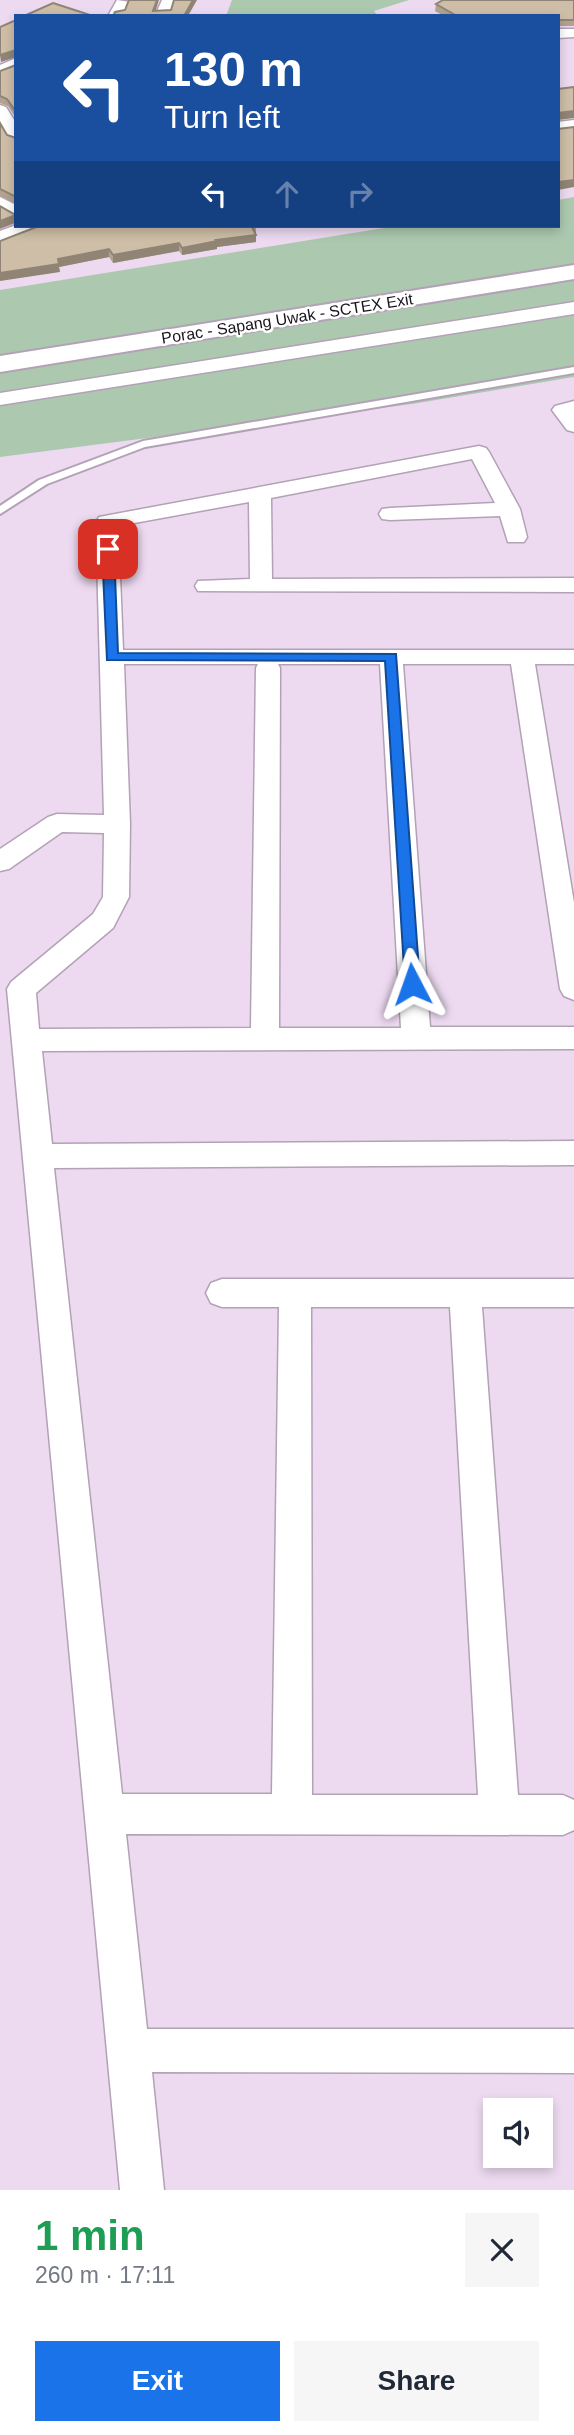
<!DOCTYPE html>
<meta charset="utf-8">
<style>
body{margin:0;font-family:Arial,sans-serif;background:#f6f6f7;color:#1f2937;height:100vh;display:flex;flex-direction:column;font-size:26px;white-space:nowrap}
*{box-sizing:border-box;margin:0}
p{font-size:23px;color:#747a83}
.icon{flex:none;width:38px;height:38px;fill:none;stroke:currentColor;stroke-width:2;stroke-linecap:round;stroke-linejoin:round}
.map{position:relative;height:2190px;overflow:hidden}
.details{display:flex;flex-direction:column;background:#fff;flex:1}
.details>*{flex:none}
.banner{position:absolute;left:14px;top:14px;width:546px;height:214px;border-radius:0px;box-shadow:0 4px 10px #0003;background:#1a4fa0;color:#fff;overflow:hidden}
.fabs{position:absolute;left:483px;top:2098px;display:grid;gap:14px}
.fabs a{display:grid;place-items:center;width:70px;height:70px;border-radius:0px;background:#fff;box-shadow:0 4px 10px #0003;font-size:35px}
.pin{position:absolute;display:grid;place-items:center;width:60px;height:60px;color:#fff;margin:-30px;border-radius:14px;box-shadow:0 4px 10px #0006}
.me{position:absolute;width:77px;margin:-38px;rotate:356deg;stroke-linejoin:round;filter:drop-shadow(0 0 5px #0008)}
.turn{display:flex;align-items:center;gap:24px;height:147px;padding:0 35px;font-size:32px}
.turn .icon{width:91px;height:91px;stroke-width:2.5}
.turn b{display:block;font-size:49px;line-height:60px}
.lanes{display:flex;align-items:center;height:66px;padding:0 35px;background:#0003;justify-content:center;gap:35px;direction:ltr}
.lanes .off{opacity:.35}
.round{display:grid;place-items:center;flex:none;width:74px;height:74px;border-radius:0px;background:#f6f6f7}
.headline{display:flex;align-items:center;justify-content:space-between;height:119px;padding:0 35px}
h1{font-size:42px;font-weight:800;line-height:52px;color:#1e9e55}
.action{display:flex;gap:14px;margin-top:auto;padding:14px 35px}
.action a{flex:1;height:80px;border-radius:0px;background:#1a73e8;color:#fff;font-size:28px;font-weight:800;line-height:80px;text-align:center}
.action a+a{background:#f6f6f7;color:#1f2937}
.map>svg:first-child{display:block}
.green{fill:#acc9b0}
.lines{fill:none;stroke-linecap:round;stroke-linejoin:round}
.service-casing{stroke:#b3a1b6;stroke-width:4}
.minor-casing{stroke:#b3a1b6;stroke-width:3}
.tertiary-casing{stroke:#b3a1b6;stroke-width:3}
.secondary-casing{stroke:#b3a1b6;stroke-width:4}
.service{fill:#fff;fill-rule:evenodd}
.minor{fill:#fff;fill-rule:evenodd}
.tertiary{fill:#fff;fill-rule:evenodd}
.secondary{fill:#fff;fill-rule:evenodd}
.wall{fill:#b1a390}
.shaded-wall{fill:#908575}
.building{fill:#cebea7;stroke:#908575;stroke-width:2}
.route{fill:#1a73e8;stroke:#114b97;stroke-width:2}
.labels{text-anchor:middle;stroke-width:5;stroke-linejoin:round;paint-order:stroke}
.far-street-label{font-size:16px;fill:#1a141c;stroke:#fff}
</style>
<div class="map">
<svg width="574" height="2190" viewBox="0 0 574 2190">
<rect width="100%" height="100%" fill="#eddaf1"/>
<path class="green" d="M232,0H409L374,11L378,16H226Z
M574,197V377L412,404L0,457V290L396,226H558V200Z"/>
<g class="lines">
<defs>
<path id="service" d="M574,367V373L145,447L47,484L0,514V506L39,480L143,441Z"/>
<path id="minor" d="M117,0L130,2L123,16H108Z
M162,0H176L169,16H155Z
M558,29H574V37L558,38Z
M16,58V69L0,76V65Z
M0,105L6,107L16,123V143L10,141L0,124Z
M0,197L16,205V219L0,210Z
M574,302V314L0,405V393Z
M574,401V432L567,430L552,410L555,406Z
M479,446L486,448L489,452L520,509L527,537L524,542H508L500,516L390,520L382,519L379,514L382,509L390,508L495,503L472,459L271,498L272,579L574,578V592L198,591L195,586L198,581L250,579L249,502L118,526L123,650H574V664H535L574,903V1000L564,996L560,989L511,664H403L430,1027H574V1049L42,1051L52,1144L574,1141V1165L54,1168L122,1794H272L279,1307H222L211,1303L206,1293L211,1283L222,1279H574V1307H482L518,1795H563L574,1800V1830L563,1835L126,1834L147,2029H574V2073L152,2072L164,2190H120L7,989L11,982L93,914L103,897L104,833L62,832L9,869L0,871V849L48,817L57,814L104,815L96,522L99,517ZM124,664H258L256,668L251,1028L39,1029L36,993L113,928L129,897L130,824ZM278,664H380L401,1028H279L280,668ZM311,1307H450L478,1795H312Z"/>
<path id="tertiary" d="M574,120V132L558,134V122Z
M16,225L42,226L39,231L0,246V231Z"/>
<path id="secondary" d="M574,265V279L0,372V356Z"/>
</defs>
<use href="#service" class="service-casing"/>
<use href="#minor" class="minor-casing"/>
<use href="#tertiary" class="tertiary-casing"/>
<use href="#secondary" class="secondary-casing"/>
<use href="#service" class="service"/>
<use href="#minor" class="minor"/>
<use href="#tertiary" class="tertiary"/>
<use href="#secondary" class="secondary"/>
</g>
<path class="wall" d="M574,0V26H558V16H444L435,11L436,4Z
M16,65V118L8,106L0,103V71Z
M0,123L7,135L16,138V204L0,196Z
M256,226V234H255L256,242L217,247V249L182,255L179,251L113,263L109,257L59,267L60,272L0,241Z"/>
<path class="shaded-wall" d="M157,0H159L154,16L153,11Z
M193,0H197L188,16H184Z
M16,50V57L1,62L0,55Z
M574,111V118L558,120V113Z
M574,180V187L558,190V182Z
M14,215L15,223L0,229V221Z
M256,235V242L217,247V249L182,255V248L216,240Z
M179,243V251L113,263V255Z
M109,249V257L59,267L60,272L0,281V273L58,259Z"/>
<path class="building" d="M129,0H157L153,11L171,10L174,0H193L184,16H113L115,12L125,10Z
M443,0H574V20H559L558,21V16H457L436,4Z
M53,3L93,16H24Z
M16,20V50L0,55V27Z
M16,65V112L7,99L0,96V71Z
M574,87V111L558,113V89Z
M0,123L7,135L16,138V197L0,189Z
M574,127V180L558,182V129Z
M0,206L14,214L16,213V215L0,221Z
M39,226H256L252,227L256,235L216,240L217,241L182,248L179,243L113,255L109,249L58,259L59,264L0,273V241Z"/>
<path class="route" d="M108,545L114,549L118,653L396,654L420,984L418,988H407L405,984L385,661L107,660L102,549Z"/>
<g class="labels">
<g class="far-street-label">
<text transform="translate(287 318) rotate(-9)" y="6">Porac - Sapang Uwak - SCTEX Exit</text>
</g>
</g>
</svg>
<div class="fabs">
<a><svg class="icon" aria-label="sound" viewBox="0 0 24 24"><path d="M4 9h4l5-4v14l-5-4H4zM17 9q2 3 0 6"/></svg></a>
</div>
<div class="pin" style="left:108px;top:549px;background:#d93025"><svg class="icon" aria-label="arrive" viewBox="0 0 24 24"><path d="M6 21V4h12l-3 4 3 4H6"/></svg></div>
<svg class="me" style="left:412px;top:984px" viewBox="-20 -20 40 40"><path d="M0-17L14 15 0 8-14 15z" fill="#1a73e8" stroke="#fff" stroke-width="4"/></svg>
<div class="banner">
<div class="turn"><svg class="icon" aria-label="left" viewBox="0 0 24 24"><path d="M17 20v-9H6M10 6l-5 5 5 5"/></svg><div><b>130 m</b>Turn left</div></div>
<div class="lanes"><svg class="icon" aria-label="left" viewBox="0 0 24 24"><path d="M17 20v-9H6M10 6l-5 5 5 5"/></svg><svg class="icon off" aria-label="ahead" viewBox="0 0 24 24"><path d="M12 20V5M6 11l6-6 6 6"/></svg><svg class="icon off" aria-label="right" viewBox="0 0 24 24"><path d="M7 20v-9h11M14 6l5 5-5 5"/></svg></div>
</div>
</div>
<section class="details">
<div class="headline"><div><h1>1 min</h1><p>260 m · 17:11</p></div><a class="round"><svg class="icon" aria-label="close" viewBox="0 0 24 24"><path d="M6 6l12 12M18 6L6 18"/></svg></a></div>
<div class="action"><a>Exit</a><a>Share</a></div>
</section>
